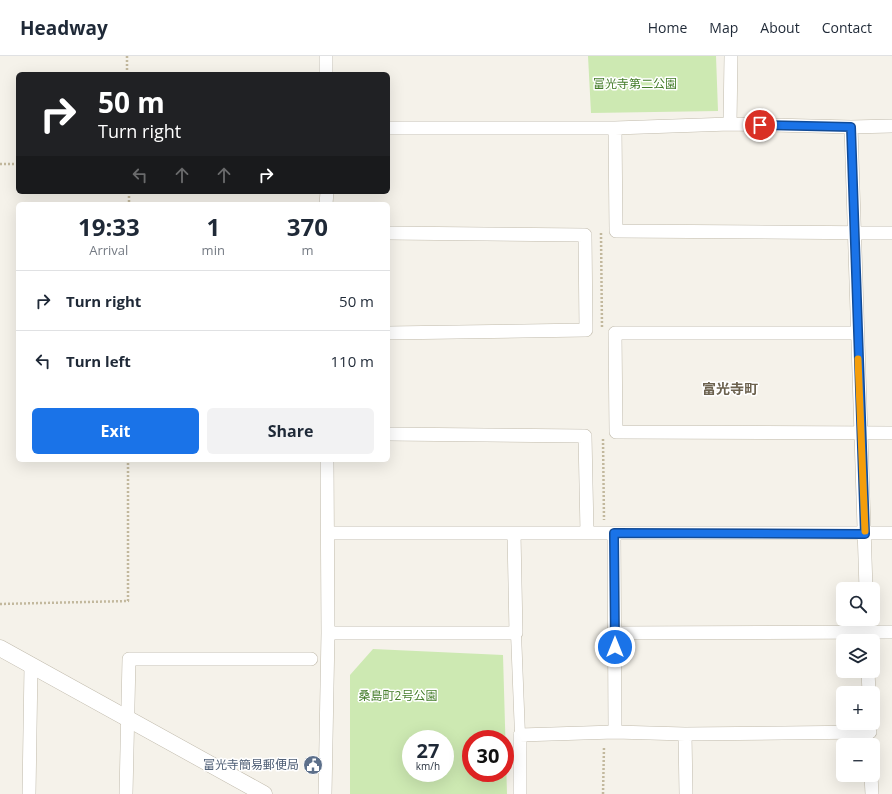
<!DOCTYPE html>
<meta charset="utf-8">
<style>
body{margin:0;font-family:"Open Sans","Noto Sans JP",sans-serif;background:#f2f2f3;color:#1f2937;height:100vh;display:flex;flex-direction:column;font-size:15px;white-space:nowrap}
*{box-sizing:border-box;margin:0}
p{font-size:13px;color:#747a83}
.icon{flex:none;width:22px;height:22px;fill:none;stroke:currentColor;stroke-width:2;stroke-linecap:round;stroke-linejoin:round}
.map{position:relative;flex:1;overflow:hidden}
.details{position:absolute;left:16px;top:146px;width:374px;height:260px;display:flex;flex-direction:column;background:#fff;border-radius:6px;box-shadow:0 4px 16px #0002}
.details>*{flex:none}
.guide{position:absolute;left:16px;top:16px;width:374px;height:122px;border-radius:6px;box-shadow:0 4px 16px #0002;background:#202124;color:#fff;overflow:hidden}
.fabs{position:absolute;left:836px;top:526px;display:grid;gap:8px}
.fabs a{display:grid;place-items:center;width:44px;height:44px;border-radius:6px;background:#fff;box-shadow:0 4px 16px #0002;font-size:20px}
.speed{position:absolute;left:402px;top:674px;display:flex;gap:8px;font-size:20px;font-weight:700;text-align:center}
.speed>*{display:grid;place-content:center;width:52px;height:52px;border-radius:50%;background:#fff;box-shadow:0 4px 16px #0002;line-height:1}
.speed small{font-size:10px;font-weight:400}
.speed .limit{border:6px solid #d22;background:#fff;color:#111}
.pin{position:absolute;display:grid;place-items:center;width:34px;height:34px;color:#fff;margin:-17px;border:2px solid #fff;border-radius:50%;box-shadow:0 1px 4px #0007}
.me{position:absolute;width:44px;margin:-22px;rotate:0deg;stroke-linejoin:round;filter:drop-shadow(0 0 3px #0008)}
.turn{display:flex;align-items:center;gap:14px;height:84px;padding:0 16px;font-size:18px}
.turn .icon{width:52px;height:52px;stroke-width:2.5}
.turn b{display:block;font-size:28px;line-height:34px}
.lanes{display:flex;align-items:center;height:38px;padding:0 16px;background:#0003;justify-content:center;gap:20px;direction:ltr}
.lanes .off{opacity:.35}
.eta{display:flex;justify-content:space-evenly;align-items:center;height:68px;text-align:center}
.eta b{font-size:24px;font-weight:700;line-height:28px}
.button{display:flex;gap:8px;margin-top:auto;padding:8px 16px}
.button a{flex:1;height:46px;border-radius:6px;background:#1a73e8;color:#fff;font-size:16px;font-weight:700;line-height:46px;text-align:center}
.button a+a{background:#f2f2f3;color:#1f2937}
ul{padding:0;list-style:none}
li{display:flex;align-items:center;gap:12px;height:60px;padding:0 16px;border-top:1px solid #e0e1e3}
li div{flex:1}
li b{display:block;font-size:15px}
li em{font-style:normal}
header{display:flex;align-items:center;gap:24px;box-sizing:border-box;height:56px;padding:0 20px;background:#fff;border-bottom:1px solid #e0e1e3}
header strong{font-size:19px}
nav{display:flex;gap:22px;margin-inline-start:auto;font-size:14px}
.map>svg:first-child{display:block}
.green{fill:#cde9b2;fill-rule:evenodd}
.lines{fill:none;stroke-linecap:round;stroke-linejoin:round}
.pedestrian-casing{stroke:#c1bbac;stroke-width:11}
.minor-casing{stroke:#c1bbac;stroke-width:14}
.tertiary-casing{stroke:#c1bbac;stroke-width:17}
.path{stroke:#c2b89d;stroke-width:2.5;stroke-dasharray:2 2;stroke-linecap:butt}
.pedestrian{stroke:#fff;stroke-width:10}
.minor{stroke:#fff;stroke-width:13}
.tertiary{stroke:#fff;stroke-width:16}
.route-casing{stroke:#114b97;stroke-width:10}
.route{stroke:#1a73e8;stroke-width:7}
.slow{stroke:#f59e0b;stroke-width:7}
.labels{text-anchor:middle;stroke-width:3;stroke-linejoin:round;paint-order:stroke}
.park-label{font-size:12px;fill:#437c29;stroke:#fff}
.service-label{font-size:12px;fill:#4e5e75;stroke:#fff;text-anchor:end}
.quarter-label{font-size:14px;font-weight:bold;fill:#6c624f;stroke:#fff}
</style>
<header>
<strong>Headway</strong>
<nav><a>Home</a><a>Map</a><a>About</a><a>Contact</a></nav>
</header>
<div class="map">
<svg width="892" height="738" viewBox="0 0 892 738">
<rect width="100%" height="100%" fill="#f5f2ea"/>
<path class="green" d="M588,0H716L718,55L591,57Z
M373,593L503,599L507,738H350V619ZM411,683H445V717H411ZM471,683H505V717H471Z"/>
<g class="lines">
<defs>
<path id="pedestrian" d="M516,577L520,679"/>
<path id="minor" d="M326,0V18
M730,68L731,0
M851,71L866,533
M388,72H615L730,68L851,71L892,70
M615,72L616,175L892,177
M326,148L327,136
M388,177L585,179L586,274L388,277
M857,277H615L616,376L892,377
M388,378L585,380L587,476
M328,477H892
M614,477L615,676
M867,563V585
M328,577H516L514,478
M615,577L892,576
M868,615L869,637
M685,678L686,738
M871,719L872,738
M29,738L31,610
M126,738L129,603H311
M325,738L328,577L327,404
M520,738V679L615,676L685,678L870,676"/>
<path id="tertiary" d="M0,592L264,738"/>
</defs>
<use href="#pedestrian" class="pedestrian-casing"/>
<use href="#minor" class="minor-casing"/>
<use href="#tertiary" class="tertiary-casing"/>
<path class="path" d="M127,0V18
M0,108H18
M129,136V148
M601,177L602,272
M603,383L604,464
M0,548L128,545V404
M603,738L604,691"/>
<use href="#pedestrian" class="pedestrian"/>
<use href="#minor" class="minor"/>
<use href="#tertiary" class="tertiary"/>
</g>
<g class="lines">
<defs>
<path id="route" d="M615,591L614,477L865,478L851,71L760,69"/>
</defs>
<use href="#route" class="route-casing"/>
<use href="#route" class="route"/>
<path class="slow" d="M858,303L865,475"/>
</g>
<defs>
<symbol id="civic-disc" viewBox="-11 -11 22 22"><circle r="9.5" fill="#5c6f8a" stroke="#fff"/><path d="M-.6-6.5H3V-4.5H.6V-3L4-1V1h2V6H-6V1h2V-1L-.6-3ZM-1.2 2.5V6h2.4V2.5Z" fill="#fff"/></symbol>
</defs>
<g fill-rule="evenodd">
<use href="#civic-disc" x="302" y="698" width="22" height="22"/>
</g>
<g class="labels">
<g class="park-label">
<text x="635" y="32">富光寺第二公園</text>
<text x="398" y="644">桑島町2号公園</text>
</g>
<g class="service-label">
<text x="299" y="713">富光寺簡易郵便局</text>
</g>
<g class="quarter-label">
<text x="730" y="338">富光寺町</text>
</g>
</g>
</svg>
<div class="fabs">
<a><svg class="icon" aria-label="search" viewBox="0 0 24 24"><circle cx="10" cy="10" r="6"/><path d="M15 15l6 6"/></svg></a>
<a><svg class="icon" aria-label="layers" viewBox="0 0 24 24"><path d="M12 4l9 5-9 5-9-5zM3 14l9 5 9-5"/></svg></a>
<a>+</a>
<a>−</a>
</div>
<div class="speed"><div>27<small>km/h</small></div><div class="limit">30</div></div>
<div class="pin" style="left:760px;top:69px;background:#d93025"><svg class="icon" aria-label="arrive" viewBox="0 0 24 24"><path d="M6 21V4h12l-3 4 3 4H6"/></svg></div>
<svg class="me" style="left:615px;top:591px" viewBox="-20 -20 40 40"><circle r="17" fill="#1a73e8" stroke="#fff" stroke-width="3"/><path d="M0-11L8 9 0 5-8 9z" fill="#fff"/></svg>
<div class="guide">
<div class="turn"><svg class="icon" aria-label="right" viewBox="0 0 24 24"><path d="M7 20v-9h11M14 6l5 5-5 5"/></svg><div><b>50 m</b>Turn right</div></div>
<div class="lanes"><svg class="icon off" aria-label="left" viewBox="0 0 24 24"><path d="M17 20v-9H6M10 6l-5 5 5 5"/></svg><svg class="icon off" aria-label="ahead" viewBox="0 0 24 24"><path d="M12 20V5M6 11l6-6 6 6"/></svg><svg class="icon off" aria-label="ahead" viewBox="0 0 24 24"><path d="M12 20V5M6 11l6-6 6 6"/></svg><svg class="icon" aria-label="right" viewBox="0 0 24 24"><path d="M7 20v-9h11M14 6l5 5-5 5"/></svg></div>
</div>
<section class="details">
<div class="eta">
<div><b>19:33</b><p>Arrival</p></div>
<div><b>1</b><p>min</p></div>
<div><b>370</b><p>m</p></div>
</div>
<ul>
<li><svg class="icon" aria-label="right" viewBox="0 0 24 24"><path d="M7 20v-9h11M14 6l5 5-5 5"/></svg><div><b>Turn right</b></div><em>50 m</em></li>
<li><svg class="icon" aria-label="left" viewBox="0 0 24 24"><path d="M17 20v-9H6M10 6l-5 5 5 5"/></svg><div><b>Turn left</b></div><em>110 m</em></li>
</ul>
<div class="button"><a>Exit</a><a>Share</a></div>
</section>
</div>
